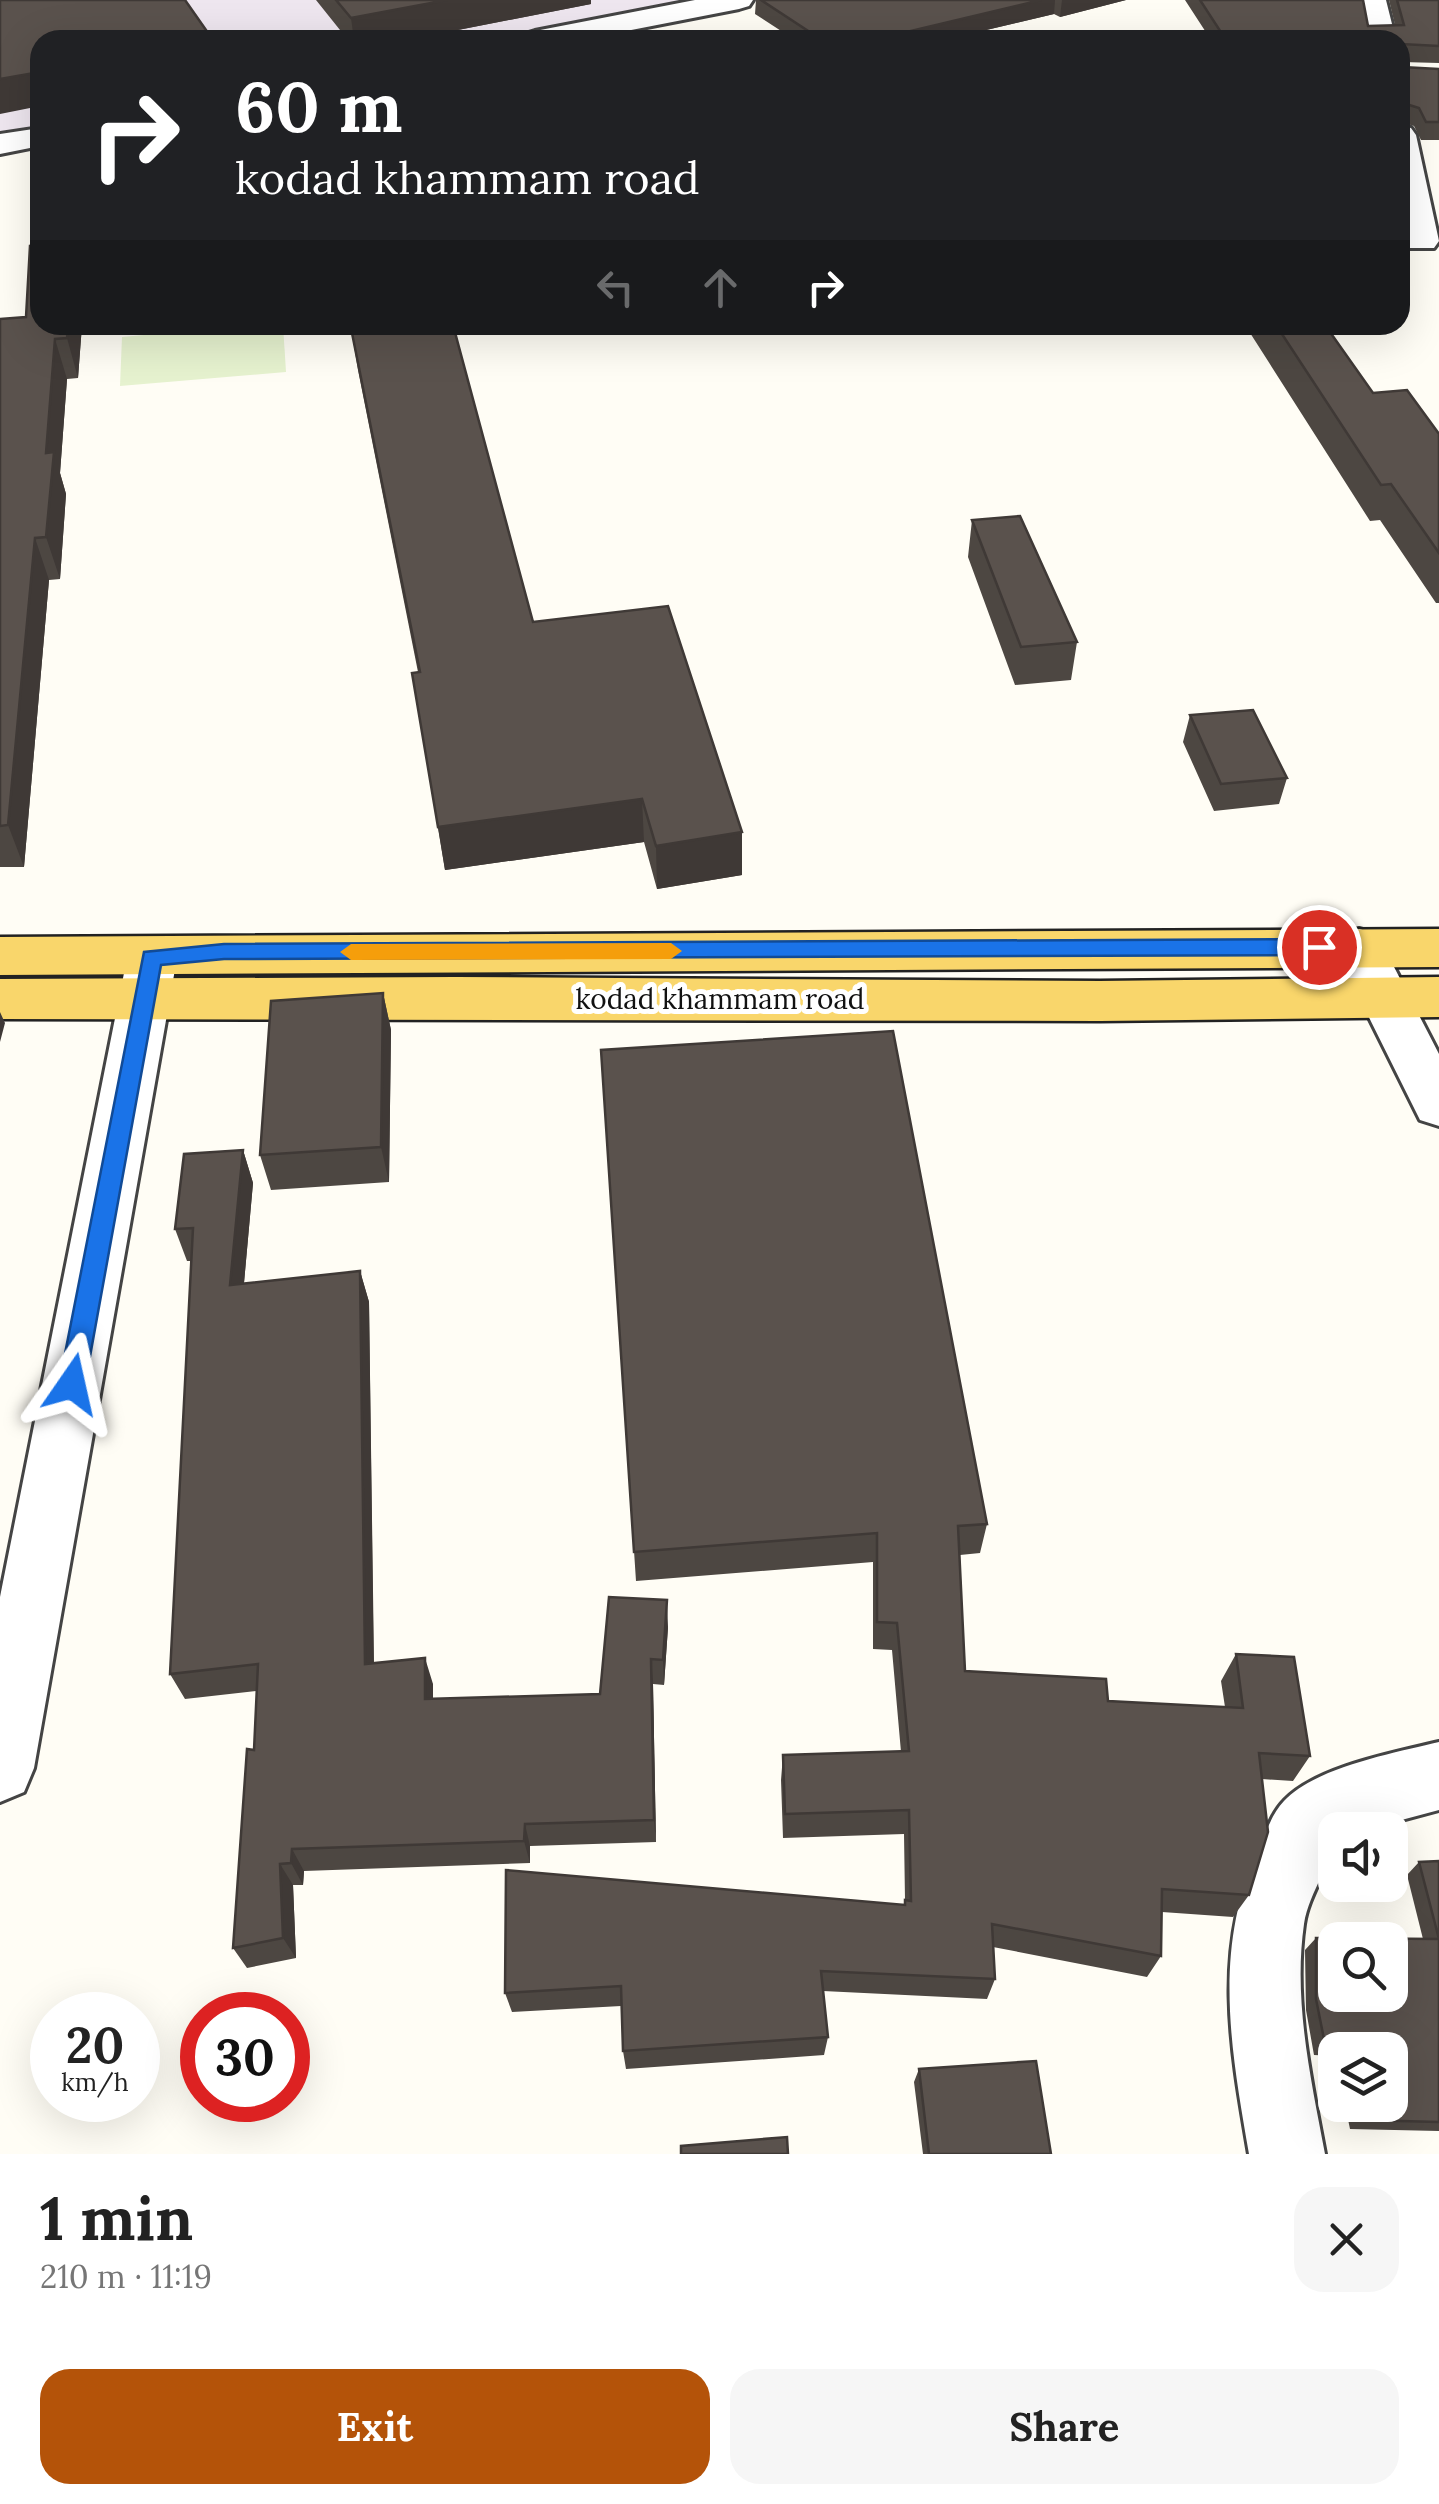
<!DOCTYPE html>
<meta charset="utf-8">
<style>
body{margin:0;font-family:Lora,serif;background:#f6f6f6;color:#222;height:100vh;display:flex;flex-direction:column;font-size:38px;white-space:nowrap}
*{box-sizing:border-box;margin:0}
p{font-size:32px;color:#767676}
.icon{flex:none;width:55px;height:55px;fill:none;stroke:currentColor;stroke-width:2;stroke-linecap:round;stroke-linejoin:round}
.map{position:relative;height:2154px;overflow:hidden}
.sheet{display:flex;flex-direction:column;background:#fff;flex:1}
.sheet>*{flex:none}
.guide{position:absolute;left:30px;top:30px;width:1380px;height:305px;border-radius:30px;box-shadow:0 10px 40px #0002;background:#202124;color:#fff;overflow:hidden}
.controls{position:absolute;left:1318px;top:1812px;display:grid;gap:20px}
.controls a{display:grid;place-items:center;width:90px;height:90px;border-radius:20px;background:#fff;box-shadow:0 10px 40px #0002;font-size:50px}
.speed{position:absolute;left:30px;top:1992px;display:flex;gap:20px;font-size:50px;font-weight:700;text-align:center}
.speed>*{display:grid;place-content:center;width:130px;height:130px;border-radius:50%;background:#fff;box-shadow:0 10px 40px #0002;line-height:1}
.speed small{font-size:25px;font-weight:400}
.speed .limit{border:15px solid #d22;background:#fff;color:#111}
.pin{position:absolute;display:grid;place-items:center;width:85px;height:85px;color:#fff;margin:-42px;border:5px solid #fff;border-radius:50%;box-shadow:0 2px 10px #0007}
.me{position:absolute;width:110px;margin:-55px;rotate:11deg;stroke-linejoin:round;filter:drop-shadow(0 0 8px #0008)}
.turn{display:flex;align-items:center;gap:35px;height:210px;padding:0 40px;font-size:45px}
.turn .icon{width:130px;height:130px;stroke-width:2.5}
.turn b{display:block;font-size:70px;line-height:85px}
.lanes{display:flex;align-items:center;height:95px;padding:0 40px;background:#0003;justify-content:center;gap:50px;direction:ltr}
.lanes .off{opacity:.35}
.round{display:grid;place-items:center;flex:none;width:105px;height:105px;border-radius:30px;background:#f6f6f6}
.headline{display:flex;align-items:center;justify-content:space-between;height:170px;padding:0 40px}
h1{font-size:60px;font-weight:700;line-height:75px}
.button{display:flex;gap:20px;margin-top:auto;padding:20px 40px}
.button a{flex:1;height:115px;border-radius:30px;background:#b45309;color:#fff;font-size:40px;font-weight:700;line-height:115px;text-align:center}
.button a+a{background:#f6f6f6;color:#222}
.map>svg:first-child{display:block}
.industrial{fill:#eee6ef}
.pitch{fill:#e6f2cf}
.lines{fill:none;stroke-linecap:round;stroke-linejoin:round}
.minor-casing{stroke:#444;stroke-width:6}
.major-casing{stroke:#222;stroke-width:5}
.minor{fill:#fff;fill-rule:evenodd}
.major{fill:#f9d66b;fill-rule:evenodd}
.wall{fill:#4d4742}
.shaded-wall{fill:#3f3936}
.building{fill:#5a524d;stroke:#3f3936;stroke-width:2.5;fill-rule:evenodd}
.route{fill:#1a73e8;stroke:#114b97;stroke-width:2.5}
.slow{fill:#f59e0b}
.labels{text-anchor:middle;stroke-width:10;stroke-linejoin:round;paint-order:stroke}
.street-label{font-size:28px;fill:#111;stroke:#fff}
</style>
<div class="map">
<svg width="1439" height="2154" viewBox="0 0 1439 2154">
<rect width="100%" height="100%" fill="#fffdf5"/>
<path class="industrial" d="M0,0H690L489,40H40V130L0,138Z"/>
<path class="pitch" d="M253,325H283L286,372L120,386L122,337Z"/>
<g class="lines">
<defs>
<path id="minor" d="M695,0H753L749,6L739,9L580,40H520L525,34L535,31Z
M1358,0H1386L1396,40H1366Z
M1400,126L1411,128L1416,135L1439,241L1434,248H1410C1392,222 1400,158 1400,126Z
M40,128V146L0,154V134Z
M1359,929L1377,934L1439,1054V1126L1420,1120L1334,947L1341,934Z
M152,940L170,945L177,958L34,1768L24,1792L0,1802V1597L127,958L134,945Z
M1439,1742V1810L1364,1830H1335C1335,1861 1309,1891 1304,1924C1293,2001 1311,2079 1325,2154H1249C1231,2050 1212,1948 1259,1848C1266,1833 1272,1813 1284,1801C1316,1767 1394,1753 1439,1742Z"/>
<path id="major" d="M1439,929V967L0,975V937Z
M455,977L1100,981L1439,977V1017L1100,1021L0,1019V979Z"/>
</defs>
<use href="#minor" class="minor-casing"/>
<use href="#major" class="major-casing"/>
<use href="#minor" class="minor"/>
<use href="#major" class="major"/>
</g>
<path class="wall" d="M316,0H591V4L407,40H348Z
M756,0H1126L1060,17L1054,14L944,40H795L755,14Z
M1185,0H1363L1368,26L1395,25L1389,0H1439V63L1402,62V67L1439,69V140H1421L1414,126L1401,122L1400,125V40H1211Z
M26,317L82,325L78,378L67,379L60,473L66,494L60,579L49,580L24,867H0V319Z
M1245,325H1325L1373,393L1439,434V603H1436L1380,520L1370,521Z
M351,328L533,622L742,875L657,889L644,842L445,870L412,673L418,672L358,370Z
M972,520L1077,642L1071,680L1015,685L968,557Z
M1190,715L1287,778L1279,804L1214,811L1183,742Z
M383,993L391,1030L389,1182L271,1190L260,1155Z
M601,1050L987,1524L980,1553L960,1555L965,1671L1108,1701L1225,1707L1221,1681L1236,1654L1310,1756L1293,1781L1262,1779L1249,1895L1233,1917L1162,1912L1161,1956L1147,1977L993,1947L995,1979L987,1999L823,1991L828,2037L824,2055L626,2069L623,2051L621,2006L512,2012L505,1993L904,1905L905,1900L904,1834L783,1838L781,1780L783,1755L901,1752L892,1650L873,1649V1562L636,1581Z
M243,1150L253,1183L244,1283L360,1271L369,1302L374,1663L433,1684V1699L600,1694L668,1627L664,1685L653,1684L656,1842L530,1846V1863L304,1871L303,1885H293L296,1958L247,1968L233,1948L254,1750L257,1691L185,1699L170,1674L192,1261H187L175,1229Z
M1439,1861V2131L1350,2129L1345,2105H1390V2050H1335V2056L1314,2055L1306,2010L1305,1950L1316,1938L1423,1939L1407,1875L1419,1862Z
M919,2069L1051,2154H923L914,2082Z"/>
<path class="shaded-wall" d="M447,0H591V4L407,40H354L351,18Z
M1041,0H1055L1054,14L944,40H873Z
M1062,0H1126L1060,17Z
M40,72V106L0,114V79Z
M68,325H82L78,378L67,338Z
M55,339L67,379L60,473L66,494L60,579L46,537V453Z
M35,538L49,580L24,867L8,825Z
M642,799L644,842L445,870L438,827Z
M742,832V875L657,889L656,846Z
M383,993L391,1030L389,1182L381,1147Z
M0,1012L5,1023L0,1042Z
M243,1150L253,1183L241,1316L230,1285Z
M360,1271L369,1302L374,1689L365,1664Z
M667,1600L668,1627L664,1685L663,1660Z
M425,1658L433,1684V1724L425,1699Z
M651,1659L653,1684L656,1842L654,1820Z
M525,1824L530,1846V1863L524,1841Z
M292,1849L304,1871L303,1885L291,1863Z
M280,1864L293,1885L296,1958L283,1938Z"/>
<path class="building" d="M0,0H185L213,40H40V72L0,79Z
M336,0H447L351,18Z
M761,0H1041L873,40H822Z
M1200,0H1363L1368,26L1404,25L1397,0H1439V46L1402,44V67L1439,69V122H1426L1419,108L1406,104L1401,108L1400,122V40H1226Z
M40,245V325H68L67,338L55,339L46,453L54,452L46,537L35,538L8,825L0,826V319L26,317L30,246Z
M374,325H453L533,622L668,606L742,832L656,846L642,799L438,827L412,673L420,672L351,328Z
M1276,325H1325L1373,393L1407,390L1439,434V553L1391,484L1381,485Z
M1020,516L1077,642L1021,647L972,520Z
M1253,710L1287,778L1221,784L1190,715Z
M383,993L381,1147L260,1155L271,1001Z
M893,1031L987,1524L958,1526L965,1671L1106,1679L1108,1701L1243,1708L1236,1654L1294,1657L1310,1756L1259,1753L1268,1832L1249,1895L1162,1889L1161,1956L992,1924L995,1979L821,1971L828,2037L623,2051L621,1986L505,1993L506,1870L905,1905V1900L911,1901L909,1810L785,1814L783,1755L909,1751L897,1623L877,1622V1533L634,1552L601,1050Z
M243,1150L230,1285L360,1271L365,1664L425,1658V1699L600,1694L609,1597L667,1600L663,1660L651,1659L654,1820L525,1824L524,1841L292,1849L291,1863L280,1864L283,1938L233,1948L247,1749L254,1750L258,1664L170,1674L193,1228L175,1229L184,1154Z
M1439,1861V2122L1362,2120L1359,2105H1390V2050H1347L1346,2045L1325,2044L1316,1999V1938L1439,1939L1419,1862ZM1335,1940H1390V1995H1335Z
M1036,2061L1051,2154H929L919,2069Z
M787,2137L788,2154H681V2146Z"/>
<path class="route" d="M1319,939L1330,947L1319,955L224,959L161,965L85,1384L81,1391L72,1395L63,1391L59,1384L144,952L224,944Z"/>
<path class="slow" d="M671,943L682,951L671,959L351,960L340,952L351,944Z"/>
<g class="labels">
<g class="street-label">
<text x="720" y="1009">kodad khammam road</text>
</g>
</g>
</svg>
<div class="controls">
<a><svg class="icon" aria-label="sound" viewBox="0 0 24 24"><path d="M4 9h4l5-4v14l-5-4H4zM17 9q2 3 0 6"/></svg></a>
<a><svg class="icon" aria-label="search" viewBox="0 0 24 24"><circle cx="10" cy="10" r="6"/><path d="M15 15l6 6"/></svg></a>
<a><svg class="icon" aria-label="layers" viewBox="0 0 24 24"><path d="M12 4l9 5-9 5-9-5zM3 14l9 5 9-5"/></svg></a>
</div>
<div class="speed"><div>20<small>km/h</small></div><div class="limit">30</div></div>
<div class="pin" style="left:1319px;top:947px;background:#d93025"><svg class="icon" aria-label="arrive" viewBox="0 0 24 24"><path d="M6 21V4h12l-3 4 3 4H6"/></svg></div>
<svg class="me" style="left:72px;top:1384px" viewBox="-20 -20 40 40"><path d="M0-17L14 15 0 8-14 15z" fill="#1a73e8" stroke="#fff" stroke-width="4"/></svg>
<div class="guide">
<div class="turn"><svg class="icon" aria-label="right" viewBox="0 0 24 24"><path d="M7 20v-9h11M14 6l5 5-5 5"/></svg><div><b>60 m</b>kodad khammam road</div></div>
<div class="lanes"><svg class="icon off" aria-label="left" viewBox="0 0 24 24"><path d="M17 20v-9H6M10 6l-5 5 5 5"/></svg><svg class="icon off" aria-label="ahead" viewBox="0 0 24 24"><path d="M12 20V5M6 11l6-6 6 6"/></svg><svg class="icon" aria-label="right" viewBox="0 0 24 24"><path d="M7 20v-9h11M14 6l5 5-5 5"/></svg></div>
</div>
</div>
<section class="sheet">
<div class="headline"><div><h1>1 min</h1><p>210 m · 11:19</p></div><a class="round"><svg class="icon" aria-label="close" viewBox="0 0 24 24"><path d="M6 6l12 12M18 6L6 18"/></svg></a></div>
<div class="button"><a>Exit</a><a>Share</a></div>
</section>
